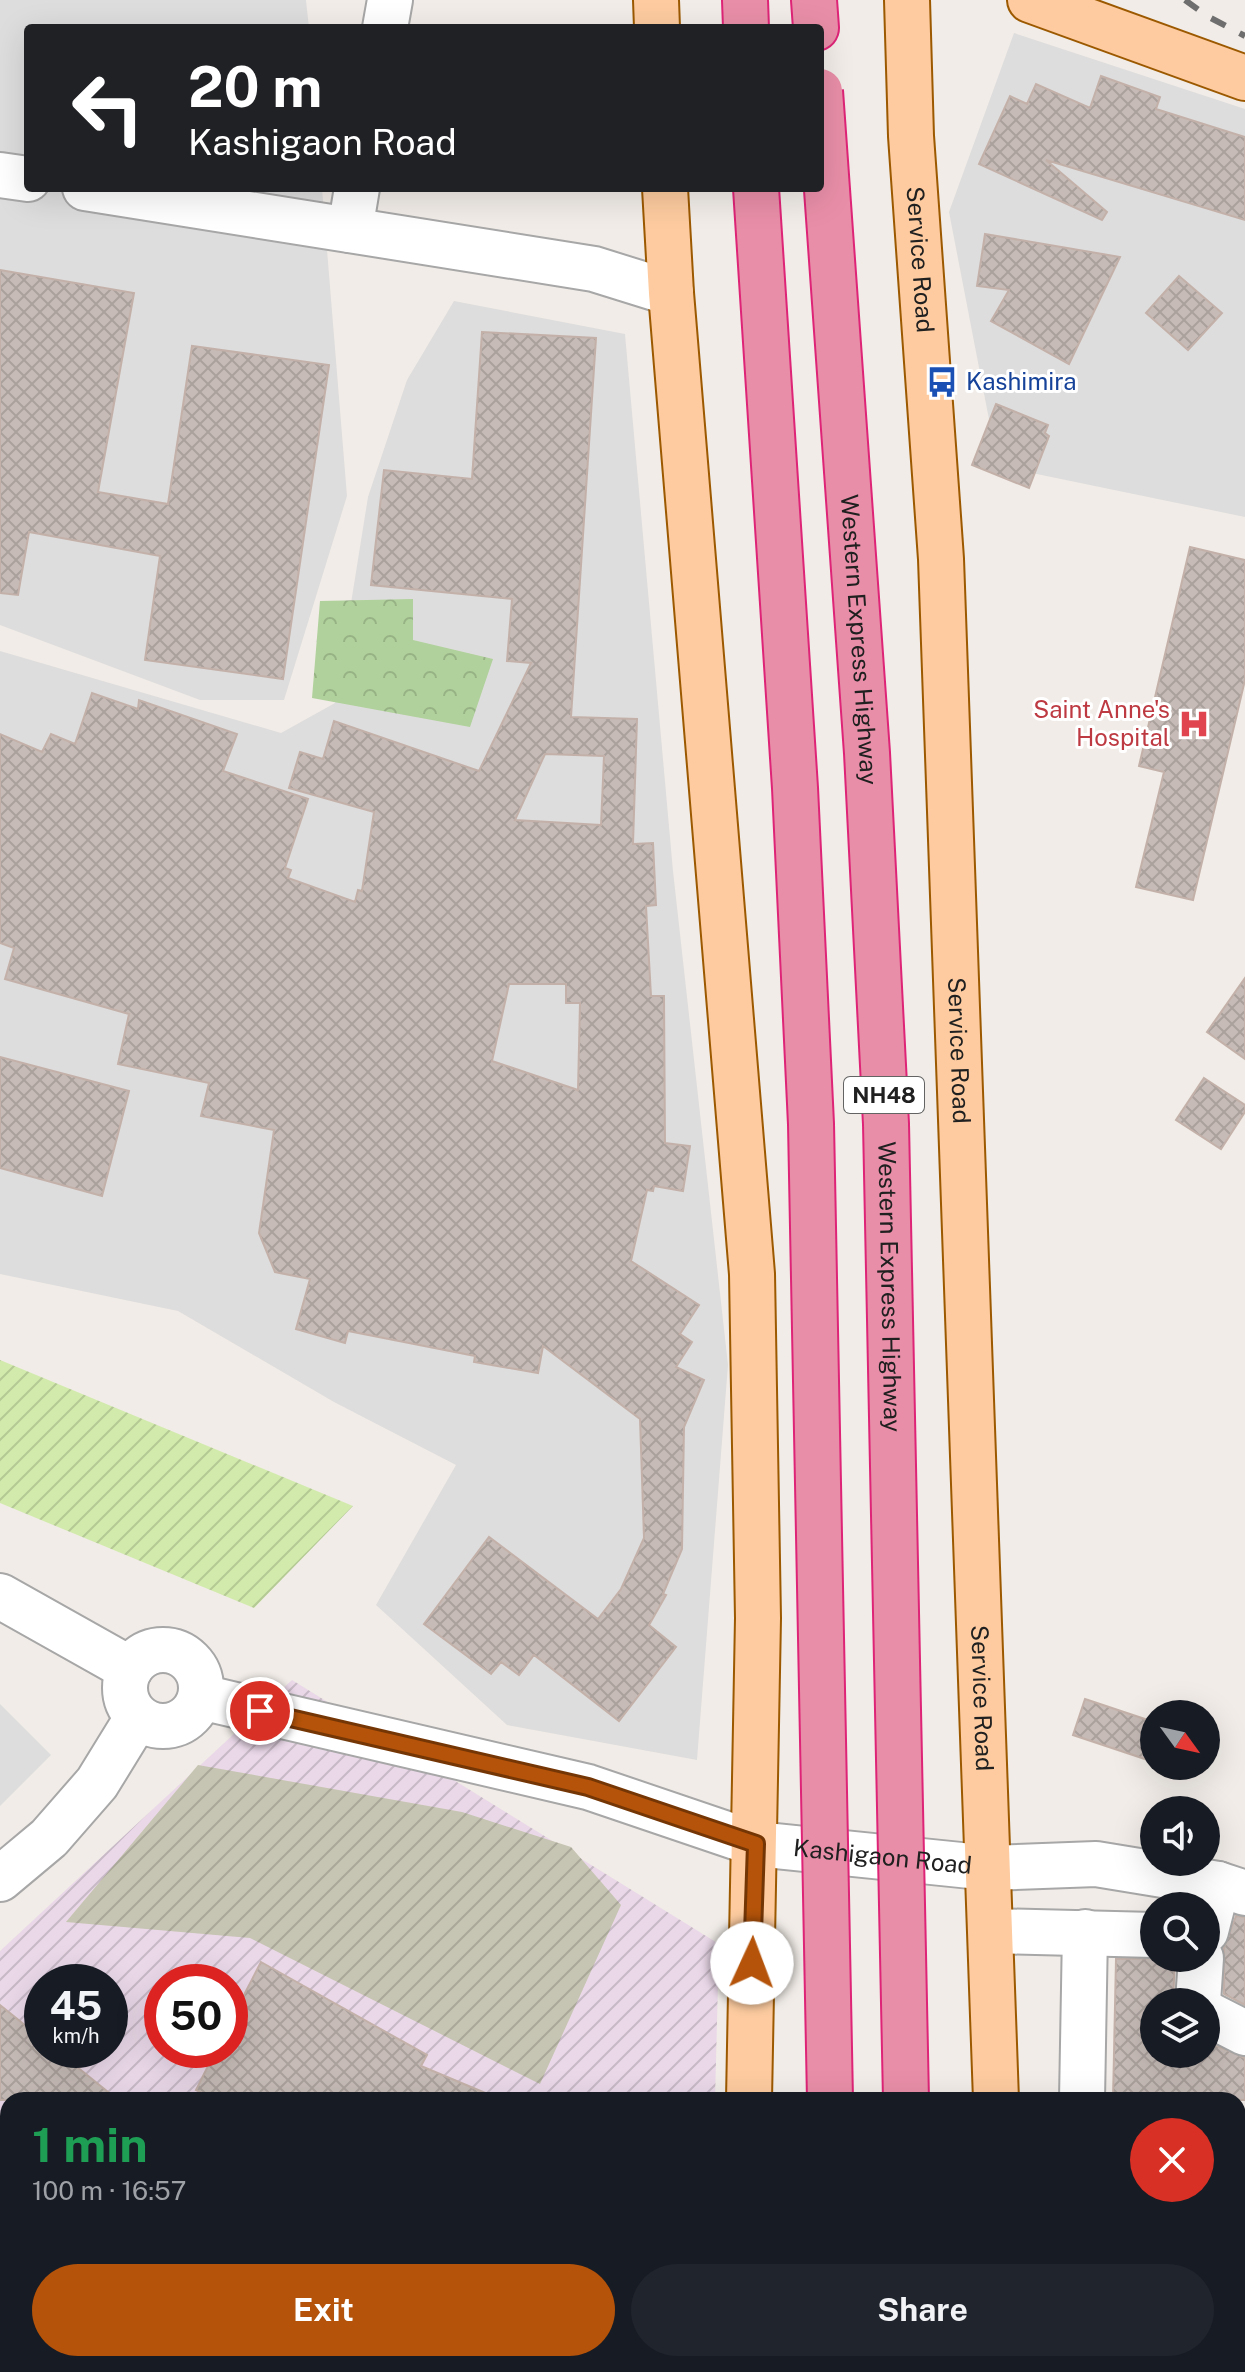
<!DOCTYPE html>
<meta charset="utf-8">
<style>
body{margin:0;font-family:"Public Sans",sans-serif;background:#20242c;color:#f1f3f6;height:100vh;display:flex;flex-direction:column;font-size:30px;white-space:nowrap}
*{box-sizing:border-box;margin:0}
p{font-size:26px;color:#9ea1a6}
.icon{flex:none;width:44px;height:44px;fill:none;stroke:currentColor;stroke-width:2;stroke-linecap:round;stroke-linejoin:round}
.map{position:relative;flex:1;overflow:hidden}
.panel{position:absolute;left:0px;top:2092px;width:1246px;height:280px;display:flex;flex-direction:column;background:#171b24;border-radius:24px 24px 0 0;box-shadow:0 8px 32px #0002}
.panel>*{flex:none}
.top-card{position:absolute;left:24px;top:24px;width:800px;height:168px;border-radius:8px;box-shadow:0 8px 32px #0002;background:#202124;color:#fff;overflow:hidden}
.needle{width:52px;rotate:123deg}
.fabs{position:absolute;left:1140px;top:1700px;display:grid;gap:16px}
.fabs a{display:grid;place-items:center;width:80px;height:80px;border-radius:50%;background:#171b24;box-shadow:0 8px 32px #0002;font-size:40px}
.speed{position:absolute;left:24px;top:1964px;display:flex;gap:16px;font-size:40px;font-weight:700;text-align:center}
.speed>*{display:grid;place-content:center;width:104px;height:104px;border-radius:50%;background:#171b24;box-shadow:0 8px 32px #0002;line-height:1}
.speed small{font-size:20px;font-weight:400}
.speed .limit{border:12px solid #d22;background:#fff;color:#111}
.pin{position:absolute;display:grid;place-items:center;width:68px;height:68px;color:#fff;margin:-34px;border:4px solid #fff;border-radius:50%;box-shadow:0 2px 8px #0007}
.me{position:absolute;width:88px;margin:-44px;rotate:2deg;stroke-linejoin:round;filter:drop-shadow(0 0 6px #0008)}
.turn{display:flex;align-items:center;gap:28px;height:168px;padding:0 32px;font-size:36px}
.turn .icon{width:104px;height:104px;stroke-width:2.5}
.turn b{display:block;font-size:56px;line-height:68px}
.round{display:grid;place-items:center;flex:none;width:84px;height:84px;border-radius:42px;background:#20242c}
.summary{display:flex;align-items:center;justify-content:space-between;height:136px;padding:0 32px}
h1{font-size:48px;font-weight:700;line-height:60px;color:#1e9e55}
.button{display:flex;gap:16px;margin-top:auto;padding:16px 32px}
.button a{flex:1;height:92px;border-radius:48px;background:#b45309;color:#fff;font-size:32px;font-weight:700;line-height:92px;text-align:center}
.button a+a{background:#20242c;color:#f1f3f6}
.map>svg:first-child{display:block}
.residential{fill:#dedddd}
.industrial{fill:url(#industrial-furrows);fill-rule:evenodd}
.construction{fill:url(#construction-furrows)}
.forest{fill:url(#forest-crowns)}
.garden{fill:url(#garden-furrows)}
.building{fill:url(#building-cross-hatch);stroke:#c3b1a9;stroke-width:2;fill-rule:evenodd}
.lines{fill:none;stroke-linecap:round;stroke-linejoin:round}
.minor-tunnel{stroke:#c7c3bf;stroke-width:44;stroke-dasharray:44 22;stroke-linecap:butt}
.minor-casing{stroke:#a7a7a7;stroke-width:48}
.major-casing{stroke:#9c5900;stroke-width:48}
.highway-casing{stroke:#de2477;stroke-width:48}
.minor{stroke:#fff;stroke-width:44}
.major{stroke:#fdcb9f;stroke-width:44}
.highway{stroke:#e98ea8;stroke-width:44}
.rail{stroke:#6e6e6e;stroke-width:6;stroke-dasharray:16 16;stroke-linecap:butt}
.highway-bridge-casing{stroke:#de2477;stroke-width:48;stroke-linecap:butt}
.highway-bridge{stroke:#e98ea8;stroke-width:44}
.route-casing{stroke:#753606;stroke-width:20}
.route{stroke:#b45309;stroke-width:14}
.labels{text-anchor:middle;stroke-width:6;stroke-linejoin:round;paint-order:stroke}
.shield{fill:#fff;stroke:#636363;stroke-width:2}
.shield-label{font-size:22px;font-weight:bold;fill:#202020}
.street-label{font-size:24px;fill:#202020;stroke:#fff}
.transit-label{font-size:24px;fill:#164399;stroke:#fff;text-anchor:start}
.health-label{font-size:24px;fill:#be3a42;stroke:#fff;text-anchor:end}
</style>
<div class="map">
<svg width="1245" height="2372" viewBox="0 0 1245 2372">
<defs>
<pattern id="industrial-furrows" width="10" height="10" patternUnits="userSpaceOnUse" patternTransform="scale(2)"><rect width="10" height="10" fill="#ead8e8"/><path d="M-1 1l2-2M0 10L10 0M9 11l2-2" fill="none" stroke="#c8b9c7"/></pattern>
<pattern id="construction-furrows" width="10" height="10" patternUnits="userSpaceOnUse" patternTransform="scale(2)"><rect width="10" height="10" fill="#c6c4b2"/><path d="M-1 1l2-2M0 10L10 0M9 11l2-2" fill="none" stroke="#aaa899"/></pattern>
<pattern id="forest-crowns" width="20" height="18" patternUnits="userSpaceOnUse" patternTransform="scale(2)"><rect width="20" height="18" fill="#b0d19b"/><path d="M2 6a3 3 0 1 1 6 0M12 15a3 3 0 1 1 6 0" fill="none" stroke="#97b385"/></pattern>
<pattern id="garden-furrows" width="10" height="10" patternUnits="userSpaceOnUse" patternTransform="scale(2)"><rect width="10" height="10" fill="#d2ebac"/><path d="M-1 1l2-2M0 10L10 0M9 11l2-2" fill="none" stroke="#b4c994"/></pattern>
<pattern id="building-cross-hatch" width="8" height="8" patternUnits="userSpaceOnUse" patternTransform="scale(2)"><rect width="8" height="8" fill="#c6bbb6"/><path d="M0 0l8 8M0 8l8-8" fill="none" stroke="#aaa09c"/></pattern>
</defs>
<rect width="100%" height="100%" fill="#f1ece7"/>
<path class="residential" d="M0,0H306L309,28H28V188H322L347,496L284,700H200L0,625Z
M1014,33L1245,109V517L998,466L949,212Z
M454,301L625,334L673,871L728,1365L697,1760L507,1725L376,1605L456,1465L334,1402L178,1311L0,1274V651L281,733L335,703L368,497L407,380Z
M0,1704L51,1755L0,1806Z"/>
<path class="industrial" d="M292,1680L719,1944L715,2100H8V2364H709V2372H0V1951ZM42,1982H110V2050H42ZM162,1982H230V2050H162Z"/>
<path class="construction" d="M198,1765L462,1812L571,1847L621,1905L540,2084L250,1938L66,1922Z"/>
<path class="forest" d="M413,599V640L493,659L470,727L312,698L320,601Z"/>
<path class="garden" d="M0,1360L353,1506L254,1608L0,1503Z"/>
<path class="building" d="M1101,76L1160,97L1156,109L1245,137V220L1046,160L1107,212L1102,220L979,164L1010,96L1027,104L1036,84L1090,108Z
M985,234L1120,257L1069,364L991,321L1009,290L977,286Z
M0,270L134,293L98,492L168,504L192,346L329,365L283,679L145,660L160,556L29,532L18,595L0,593Z
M1179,276L1222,313L1188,350L1146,313Z
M482,332L596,338L571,717L637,719L633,844L653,843L656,905L646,906L651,996H664L665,1143L690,1146L683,1191L654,1186L653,1191L647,1190L631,1261L699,1305L680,1334L692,1342L676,1367L704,1380L684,1427L682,1549L663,1594L666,1595L649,1625L676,1647L619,1721L534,1655L519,1675L501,1662L491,1674L424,1624L489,1537L598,1619L621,1589L644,1538L640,1419L543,1346L538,1373L474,1362L475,1356L348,1331L345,1343L296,1329L310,1279L275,1272L259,1233L274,1130L201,1116L209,1083L118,1064L129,1014L5,979L14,948L0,943V734L42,752L51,734L75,744L92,693L138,709L139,700L237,734L223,771L308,799L285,868L291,870L288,878L355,902L358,890L362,891L374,812L289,788L300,752L323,759L334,721L479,771L531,663L507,661L512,599L371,585L384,470L472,479ZM545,754L604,756L601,825L515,820ZM509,984H566V1003H580L578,1090L492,1061Z
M996,404L1048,425L1045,433L1049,436L1029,488L972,465Z
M1190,547L1245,560V680L1193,900L1136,887L1164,772L1139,766Z
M1245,978V1059L1207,1032Z
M0,1057L129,1091L102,1196L0,1168Z
M1204,1078L1245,1105V1112L1221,1149L1176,1120Z
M1085,1699L1154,1722V1762L1073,1735Z
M1236,1916L1245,1917V2005L1224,1994V1948Z
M1175,1958L1173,2002H1154V2054H1206V2041L1245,2058V2100H1113L1116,1959Z
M261,1962L427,2055L421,2066L502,2100H216L196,2090L216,2050H230V2022Z
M0,2005L42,2039V2050H56L118,2100H0Z"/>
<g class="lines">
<path class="minor-tunnel" d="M1168,2372L1169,2364"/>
<defs>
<g id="minor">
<path d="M385,28L390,0"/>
<path d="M0,175L28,179"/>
<path d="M85,188L594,269L671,293"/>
<path d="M350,230L357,188"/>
<path d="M0,1596L130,1669"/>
<circle cx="163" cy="1688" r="38"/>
<path id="s1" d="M201,1697L588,1787L756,1844L990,1868L1096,1864L1218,1884L1245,1893"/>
<path d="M0,1879L49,1838L97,1783L137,1718"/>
<path d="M992,1931L1154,1935"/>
<path d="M1206,1931L1218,1884"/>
<path d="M1198,2002L1201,1958"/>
<path d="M1206,2013L1245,2033"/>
<path d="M1082,2100L1085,1932"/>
</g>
<g id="major">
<path d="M656,0L657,28"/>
<path id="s2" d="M907,0L911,136L941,559L996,2100"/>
<path d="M1030,0L1245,78"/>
<path d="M665,188L671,293L752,1274L758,1618L749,2100"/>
<path d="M752,2364V2372"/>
<path d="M1002,2364V2372"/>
</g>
<path id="highway" d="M745,0L746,28
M814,0L816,28
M834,2364V2372
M911,2364V2372"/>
</defs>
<use href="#minor" class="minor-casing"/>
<use href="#major" class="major-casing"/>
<use href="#highway" class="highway-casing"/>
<use href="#minor" class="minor"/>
<use href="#major" class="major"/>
<use href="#highway" class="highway"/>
<path class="rail" d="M1185,0L1207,16L1245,36"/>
<defs>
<g id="highway-bridge">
<path id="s3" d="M820,91L867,753L886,1124L906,2100"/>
<path d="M756,188L795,788L811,1124L830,2100"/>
</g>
</defs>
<use href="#highway-bridge" class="highway-bridge-casing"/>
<use href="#highway-bridge" class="highway-bridge"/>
</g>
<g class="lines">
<defs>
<path id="route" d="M260,1711L588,1787L756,1844L752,1963"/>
</defs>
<use href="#route" class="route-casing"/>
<use href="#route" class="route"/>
</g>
<defs>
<symbol id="bus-bare" viewBox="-9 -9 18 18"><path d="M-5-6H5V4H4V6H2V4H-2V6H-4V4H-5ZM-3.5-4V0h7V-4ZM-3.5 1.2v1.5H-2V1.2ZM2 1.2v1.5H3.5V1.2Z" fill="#1a4fb4" stroke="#fff" stroke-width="2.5" paint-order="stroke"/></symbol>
<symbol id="hospital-bare" viewBox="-9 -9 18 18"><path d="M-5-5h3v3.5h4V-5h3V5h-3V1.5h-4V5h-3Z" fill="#e0444e" stroke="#fff" stroke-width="2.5" paint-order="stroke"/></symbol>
</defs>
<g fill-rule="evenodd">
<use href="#bus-bare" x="920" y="360" width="44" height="44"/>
<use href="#hospital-bare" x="1172" y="702" width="44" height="44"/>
</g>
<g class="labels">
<rect class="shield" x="844" y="1077" width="80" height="36" rx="6"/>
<g class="shield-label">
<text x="884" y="1103">NH48</text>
</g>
<g class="street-label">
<text dy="8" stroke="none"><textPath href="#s2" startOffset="260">Service Road</textPath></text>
<text dy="8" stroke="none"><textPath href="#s3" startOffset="550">Western Express Highway</textPath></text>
<text dy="8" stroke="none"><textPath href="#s2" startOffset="1052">Service Road</textPath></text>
<text dy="8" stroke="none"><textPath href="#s3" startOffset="1198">Western Express Highway</textPath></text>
<text dy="8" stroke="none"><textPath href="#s2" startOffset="1700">Service Road</textPath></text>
<text dy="8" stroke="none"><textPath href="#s1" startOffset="702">Kashigaon Road</textPath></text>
</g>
<g class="transit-label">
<text x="966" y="390">Kashimira</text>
</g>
<g class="health-label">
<text x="1170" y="718">Saint Anne's<tspan x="1170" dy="28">Hospital</tspan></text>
</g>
</g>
</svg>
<div class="fabs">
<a><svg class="needle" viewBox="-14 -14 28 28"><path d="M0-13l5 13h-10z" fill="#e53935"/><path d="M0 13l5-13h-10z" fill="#9ea1a6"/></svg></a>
<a><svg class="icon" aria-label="sound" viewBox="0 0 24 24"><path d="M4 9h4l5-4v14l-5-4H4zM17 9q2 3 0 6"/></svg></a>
<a><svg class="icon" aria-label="search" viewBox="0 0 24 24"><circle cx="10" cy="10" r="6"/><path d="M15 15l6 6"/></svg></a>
<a><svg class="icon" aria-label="layers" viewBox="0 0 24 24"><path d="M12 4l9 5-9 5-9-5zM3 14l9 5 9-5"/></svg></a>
</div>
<div class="speed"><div>45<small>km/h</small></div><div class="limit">50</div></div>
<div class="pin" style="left:260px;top:1711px;background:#d93025"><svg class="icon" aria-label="arrive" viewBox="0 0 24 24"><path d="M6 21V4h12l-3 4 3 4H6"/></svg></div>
<svg class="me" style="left:752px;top:1963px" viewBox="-20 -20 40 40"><circle r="19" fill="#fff"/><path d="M0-13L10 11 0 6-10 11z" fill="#b45309"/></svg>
<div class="top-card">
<div class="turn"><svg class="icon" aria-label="left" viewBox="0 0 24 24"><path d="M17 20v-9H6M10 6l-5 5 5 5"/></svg><div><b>20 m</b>Kashigaon Road</div></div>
</div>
<section class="panel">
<div class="summary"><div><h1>1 min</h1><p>100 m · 16:57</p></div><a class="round" style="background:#d93025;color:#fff"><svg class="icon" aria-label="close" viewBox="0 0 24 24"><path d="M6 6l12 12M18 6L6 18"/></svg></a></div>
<div class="button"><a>Exit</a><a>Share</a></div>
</section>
</div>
